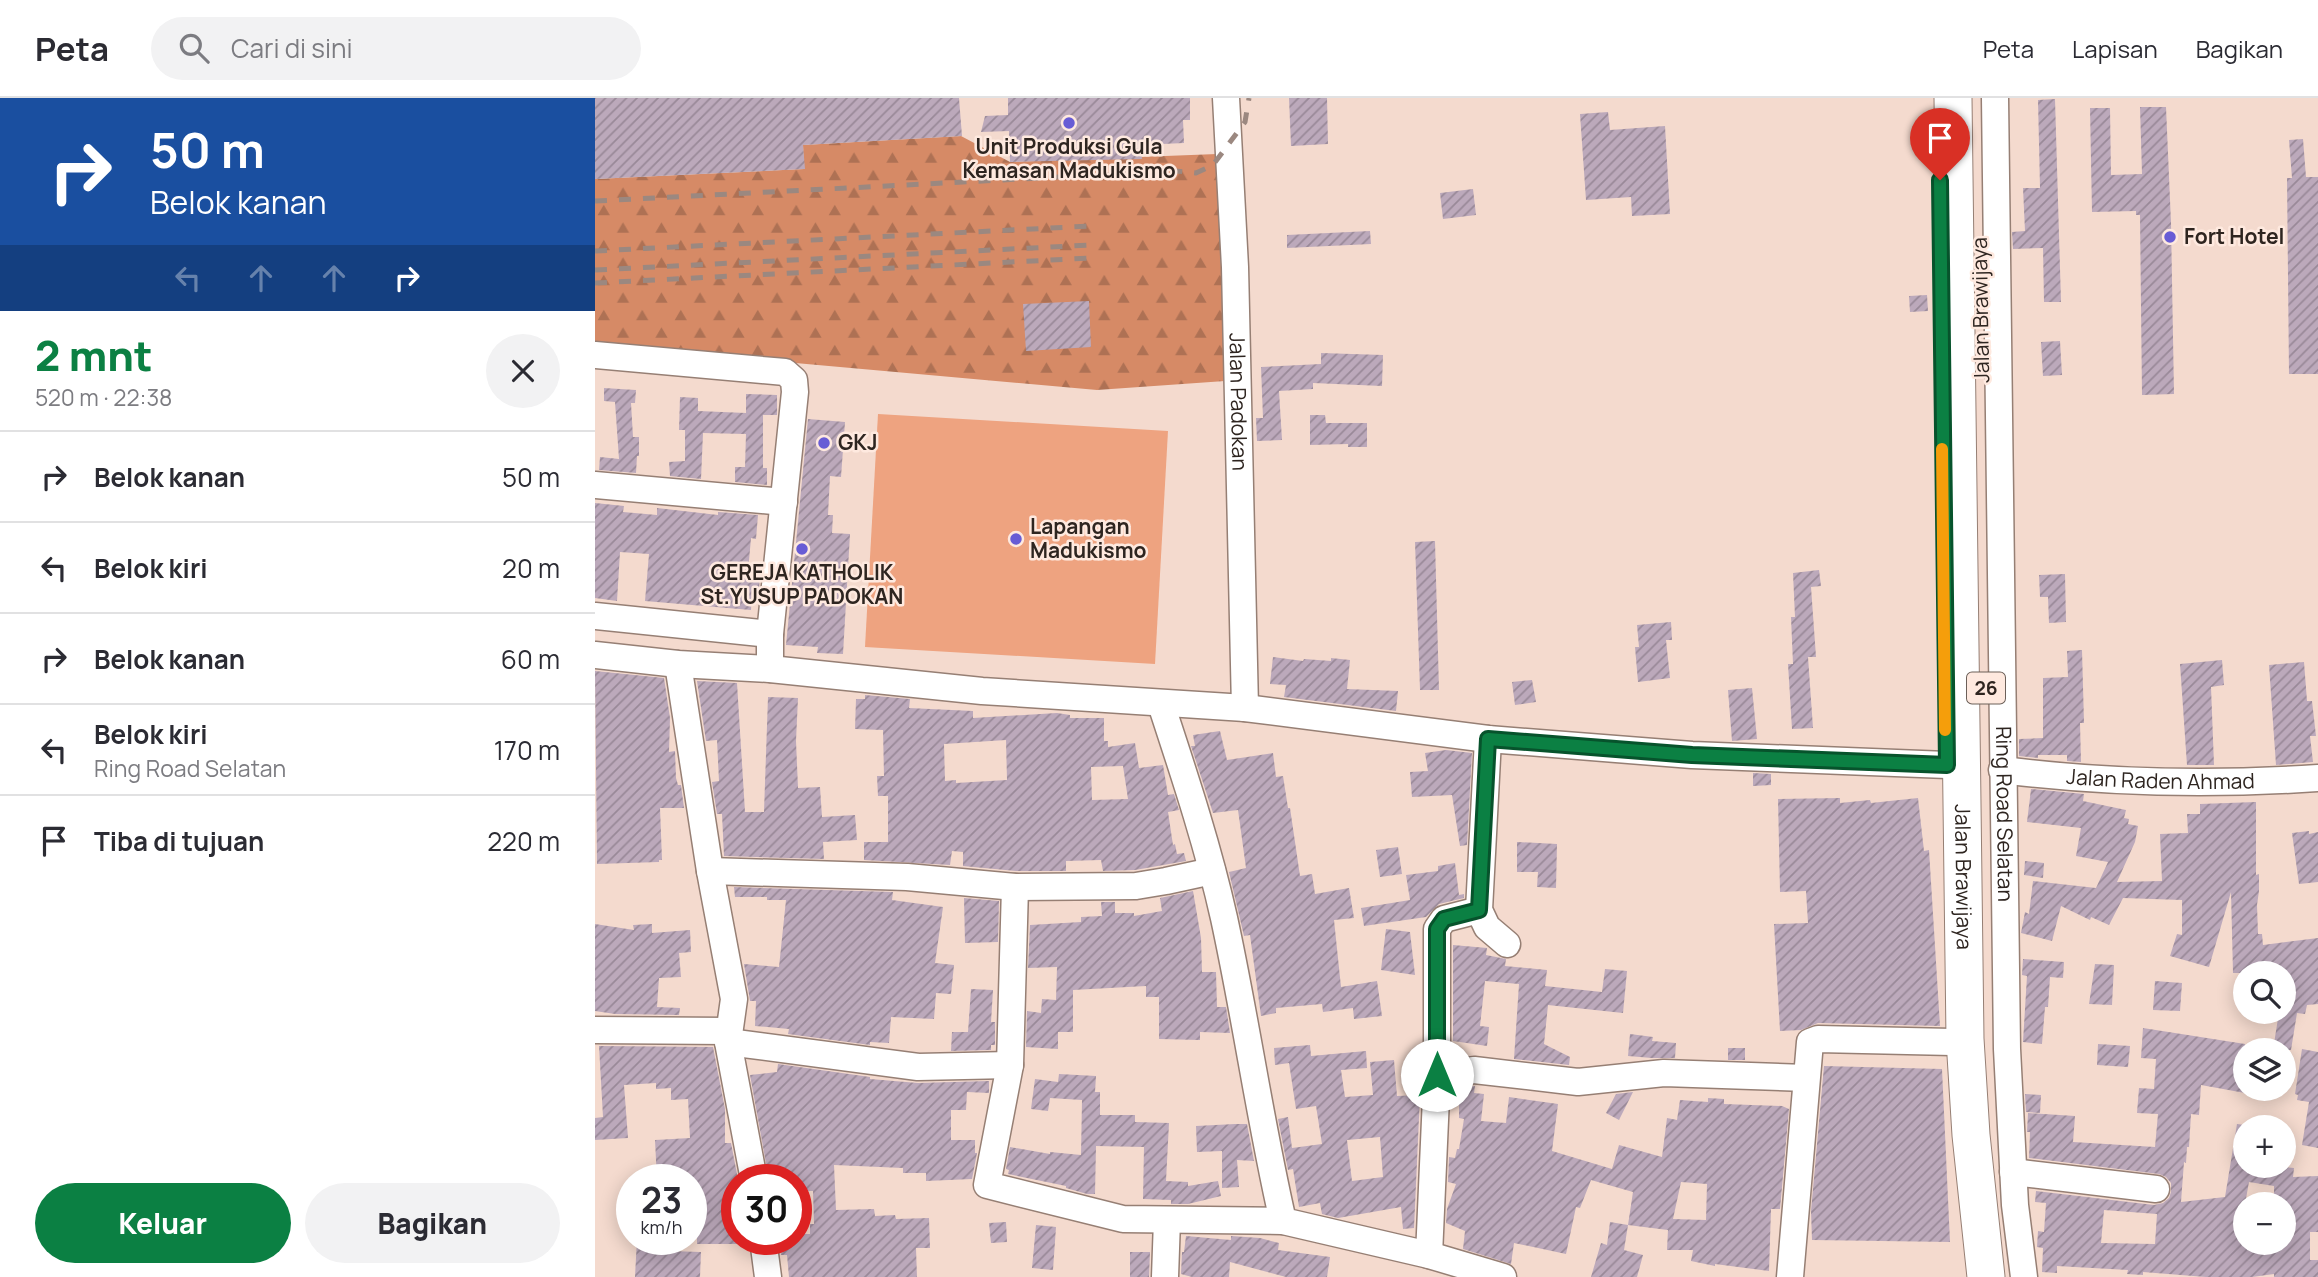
<!DOCTYPE html>
<html lang="id">
<meta charset="utf-8">
<style>
body{margin:0;font-family:Manrope,sans-serif;background:#f2f2f3;color:#2b2b33;height:100vh;display:flex;flex-direction:column;font-size:26px;white-space:nowrap}
*{box-sizing:border-box;margin:0}
p{font-size:23px;color:#7c7c81}
.icon{flex:none;width:38px;height:38px;fill:none;stroke:currentColor;stroke-width:2;stroke-linecap:round;stroke-linejoin:round}
.map{position:relative;flex:1;overflow:hidden}
.sheet{display:flex;flex-direction:column;background:#fff;width:595px}
.sheet>*{flex:none}
.top-card{background:#1a4fa0;color:#fff;overflow:hidden}
.buttons{position:absolute;left:1638px;top:863px;display:grid;gap:14px}
.buttons a{display:grid;place-items:center;width:63px;height:63px;border-radius:50%;background:#fff;box-shadow:0 4px 18px #0003;font-size:35px}
.speed{position:absolute;left:21px;top:1066px;display:flex;gap:14px;font-size:35px;font-weight:700;text-align:center}
.speed>*{display:grid;place-content:center;width:91px;height:91px;border-radius:50%;background:#fff;box-shadow:0 4px 18px #0003;line-height:1}
.speed small{font-size:18px;font-weight:400}
.speed .limit{border:10px solid #d22;background:#fff;color:#111}
.pin{position:absolute;display:grid;place-items:center;width:60px;height:60px;color:#fff;margin:-72px -30px;border-radius:50% 50% 50% 0;rotate:-45deg;box-shadow:0 0 7px #0007}
.pin .icon{rotate:45deg}
.me{position:absolute;width:77px;margin:-38px;rotate:0deg;stroke-linejoin:round;filter:drop-shadow(0 0 5px #0008)}
.turn{display:flex;align-items:center;gap:24px;height:147px;padding:0 35px;font-size:32px}
.turn .icon{width:91px;height:91px;stroke-width:2.5}
.turn b{display:block;font-size:49px;line-height:60px}
.lanes{display:flex;align-items:center;height:66px;padding:0 35px;background:#0003;justify-content:center;gap:35px;direction:ltr}
.lanes .off{opacity:.35}
.round{display:grid;place-items:center;flex:none;width:74px;height:74px;border-radius:37px;background:#f2f2f3}
.head{display:flex;align-items:center;justify-content:space-between;height:119px;padding:0 35px}
h1{font-size:42px;font-weight:800;line-height:52px;color:#0b8043}
.cta{display:flex;gap:14px;margin-top:auto;padding:14px 35px}
.cta a{flex:1;height:80px;border-radius:42px;background:#0b8043;color:#fff;font-size:28px;font-weight:800;line-height:80px;text-align:center}
.cta a+a{background:#f2f2f3;color:#2b2b33}
ul{padding:0;list-style:none}
li{display:flex;align-items:center;gap:21px;height:91px;padding:0 35px;border-top:2px solid #e1e1e2}
li div{flex:1}
li b{display:block;font-size:26px}
li em{font-style:normal}
header{display:flex;align-items:center;gap:42px;box-sizing:border-box;height:98px;padding:0 35px;background:#fff;border-bottom:2px solid #e1e1e2}
header strong{font-size:33px}
nav{display:flex;gap:38px;margin-inline-start:auto;font-size:24px}
.search{width:490px;height:63px;background:#f2f2f3;display:flex;align-items:center;gap:18px;box-sizing:border-box;padding:0 24px;border-radius:38px;color:#7c7c81;font-size:26px}
main{display:flex;flex:1;min-height:0}
.map>svg:first-child{display:block}
.green{fill:#eea380}
.forest{fill:url(#forest-firs)}
.building{fill:url(#building-hatch);fill-rule:evenodd}
.lines{fill:none;stroke-linecap:round;stroke-linejoin:round}
.minor-casing{stroke:#967f74;stroke-width:29}
.highway-casing{stroke:#967f74;stroke-width:39}
.minor{stroke:#fff;stroke-width:26}
.highway{stroke:#fff;stroke-width:37}
.rail{stroke:#9b8880;stroke-width:5;stroke-dasharray:12 12;stroke-linecap:butt}
.route-casing{stroke:#07532c;stroke-width:18}
.route{stroke:#0b8043;stroke-width:12}
.slow{stroke:#f59e0b;stroke-width:12}
.poi-dot{fill:#685cd5;stroke:#fee9df;stroke-width:2.5}
.labels{text-anchor:middle;stroke-width:5;stroke-linejoin:round;paint-order:stroke}
.shield{fill:#fee9df;stroke:#6c6059;stroke-width:2}
.shield-label{font-size:19px;font-weight:bold;fill:#2e2520}
.poi-label{font-size:21px;font-weight:bold;fill:#2e2520;stroke:#fee9df;text-anchor:start}
.street-label{font-size:21px;fill:#2e2520;stroke:#fee9df}
</style>
<header>
<strong>Peta</strong>
<div class="search"><svg class="icon" aria-label="search" viewBox="0 0 24 24"><circle cx="10" cy="10" r="6"/><path d="M15 15l6 6"/></svg>Cari di sini</div>
<nav><a>Peta</a><a>Lapisan</a><a>Bagikan</a></nav>
</header>
<main>
<section class="sheet">
<div class="top-card">
<div class="turn"><svg class="icon" aria-label="right" viewBox="0 0 24 24"><path d="M7 20v-9h11M14 6l5 5-5 5"/></svg><div><b>50 m</b>Belok kanan</div></div>
<div class="lanes"><svg class="icon off" aria-label="left" viewBox="0 0 24 24"><path d="M17 20v-9H6M10 6l-5 5 5 5"/></svg><svg class="icon off" aria-label="ahead" viewBox="0 0 24 24"><path d="M12 20V5M6 11l6-6 6 6"/></svg><svg class="icon off" aria-label="ahead" viewBox="0 0 24 24"><path d="M12 20V5M6 11l6-6 6 6"/></svg><svg class="icon" aria-label="right" viewBox="0 0 24 24"><path d="M7 20v-9h11M14 6l5 5-5 5"/></svg></div>
</div>
<div class="head"><div><h1>2 mnt</h1><p>520 m · 22:38</p></div><a class="round"><svg class="icon" aria-label="close" viewBox="0 0 24 24"><path d="M6 6l12 12M18 6L6 18"/></svg></a></div>
<ul>
<li><svg class="icon" aria-label="right" viewBox="0 0 24 24"><path d="M7 20v-9h11M14 6l5 5-5 5"/></svg><div><b>Belok kanan</b></div><em>50 m</em></li>
<li><svg class="icon" aria-label="left" viewBox="0 0 24 24"><path d="M17 20v-9H6M10 6l-5 5 5 5"/></svg><div><b>Belok kiri</b></div><em>20 m</em></li>
<li><svg class="icon" aria-label="right" viewBox="0 0 24 24"><path d="M7 20v-9h11M14 6l5 5-5 5"/></svg><div><b>Belok kanan</b></div><em>60 m</em></li>
<li><svg class="icon" aria-label="left" viewBox="0 0 24 24"><path d="M17 20v-9H6M10 6l-5 5 5 5"/></svg><div><b>Belok kiri</b><p>Ring Road Selatan</p></div><em>170 m</em></li>
<li><svg class="icon" aria-label="arrive" viewBox="0 0 24 24"><path d="M6 21V4h12l-3 4 3 4H6"/></svg><div><b>Tiba di tujuan</b></div><em>220 m</em></li>
</ul>
<div class="cta"><a>Keluar</a><a>Bagikan</a></div>
</section>
<div class="map">
<svg width="1723" height="1179" viewBox="0 0 1723 1179">
<defs>
<pattern id="forest-firs" width="22" height="20" patternUnits="userSpaceOnUse" patternTransform="scale(1.75)"><rect width="22" height="20" fill="#d68a66"/><path d="M5 1l3.5 6h-7zM16 11l3.5 6h-7z" fill="#ae7154"/></pattern>
<pattern id="building-hatch" width="6" height="6" patternUnits="userSpaceOnUse" patternTransform="scale(1.75)"><rect width="6" height="6" fill="#bca9bb"/><path d="M-1 1l2-2M0 6l6-6M5 7l2-2" fill="none" stroke="#998998"/></pattern>
</defs>
<rect width="100%" height="100%" fill="#f4dace"/>
<path class="green" d="M283,316L573,333L560,566L270,549Z"/>
<path class="forest" d="M366,38L415,64L622,56L630,283L502,292L0,247V81L209,71L208,47Z"/>
<path class="building" d="M0,0H364L367,38L208,47L210,71L0,81Z
M413,0H595V22H588L589,45L546,47L547,61L415,64L414,33L386,34L390,18L413,17Z
M694,0H732L733,46L696,48Z
M1460,1L1466,204H1449L1448,150L1418,151L1417,134L1430,133L1428,90H1445L1443,2Z
M1545,9H1571L1576,125L1579,296L1547,297L1545,117H1541V113L1497,114L1495,10H1515L1516,77L1547,76Z
M1013,14L1015,32L1070,28L1075,116L1037,118L1036,99L991,102L985,16Z
M1708,41L1711,79H1723V276H1694L1692,80H1697L1694,42Z
M878,91L881,117L848,121L845,95Z
M775,133L776,146L692,150V137Z
M1332,197L1333,213L1315,214L1314,198Z
M494,203L496,249L431,253L428,206Z
M1465,243L1467,277L1448,278L1446,244Z
M726,255L788,257L787,288L718,285V291L684,293L687,342L662,343L661,320H668L666,269L726,266Z
M9,290L41,292L40,305H36L38,339H44V358H42L41,375L4,372L5,359L24,361L20,304L9,303Z
M151,296L182,297V317H168V370H172V387L140,384V369H150L151,336L108,335L106,381L75,378L74,364L90,363V332H84L85,299L103,300V313L151,315Z
M715,317H730L731,325H772V349H753V346L715,347Z
M213,321L250,324L246,379L235,378L233,417H238L237,435L255,436L248,556L222,555L223,549L191,547Z
M0,405L29,408L28,414L62,417V410L123,417V414L163,417L161,441L156,440L153,474L165,475L164,493H157L156,512L50,503L54,456L25,454L22,503L0,500Z
M840,443L844,592H825L820,444Z
M1224,472L1226,488L1216,489L1221,559H1213L1218,630L1197,631L1193,566H1198L1196,519H1200L1198,475Z
M1470,476L1471,524L1454,525L1453,499H1445L1444,477Z
M1076,524L1077,542H1071L1075,580L1043,584L1040,549H1044L1042,527Z
M1487,552L1489,625H1485L1486,664L1472,663V657H1443V660L1424,658V641L1448,640V580L1473,579L1472,553Z
M678,559L708,563L709,561L736,563V560L755,562L752,591L803,593L801,613L689,599L691,587L675,586Z
M1627,562L1629,587L1616,589L1619,667H1592L1585,566Z
M1709,564L1712,603H1717L1721,638H1715L1718,664L1681,667L1674,567Z
M0,573L69,580L75,620L74,654L80,653L81,680L83,687H86L89,710H65L67,762H64V764L2,766Z
M937,582L941,604L920,607L917,584Z
M102,583L142,585L150,714H169L173,599L203,600L201,643L203,690L225,689L227,719L260,717L262,742L228,744L229,761L129,758L127,716H122L117,684L124,683L122,642L111,643Z
M1157,590L1162,641L1137,643L1133,592Z
M270,597L315,601L314,610L378,613V620L462,615L475,617V620H509V643H513V649L540,645L544,670L568,667L573,697L579,696L584,712L573,714L578,747L580,746L582,756L589,755L591,763L540,772L508,773L506,762L471,763V773H421L368,768V754L357,753L355,767L269,762V744H293V698H283L282,678H289L288,632L260,631L261,601H270ZM411,642L412,682L361,685V682L350,683L349,646ZM528,668L533,701L497,702L496,669Z
M625,633L632,662L678,655L681,679L688,678L693,710H695L705,778L717,776L720,796L754,790L759,820L739,822L746,889L782,883L787,918L759,921L758,910L728,914L727,906L681,910V915L666,918L655,837L649,838L634,774L651,770L643,712L618,715L596,648H600L598,637Z
M851,652L877,655L872,747L865,748L857,697L817,699L815,674L833,673L830,655Z
M1158,675L1176,676V687L1158,688Z
M1436,691L1489,696L1488,703L1531,712L1529,720L1534,721L1533,726L1543,728L1540,744L1522,784L1567,783L1565,736L1593,735L1592,716H1605V706L1661,704V777L1664,776V793L1662,807L1663,836H1667L1668,847L1723,840V906L1712,907L1710,916L1702,915L1696,952H1678L1684,914H1689V875H1638L1636,794L1614,869L1575,858L1582,836L1587,837V802L1528,800L1514,827L1496,819L1495,822L1466,808L1457,843L1426,835L1430,814L1434,816L1438,783L1501,790L1513,764L1481,758L1486,730L1432,724Z
M1245,700V705L1275,702L1276,705L1323,700L1329,753L1334,752L1345,928L1223,925L1206,932L1185,933L1179,826L1213,825L1211,793L1185,794L1183,701Z
M1714,733V736L1723,734V784L1704,786L1697,735Z
M922,744L962,746L961,790L942,789L943,774H922Z
M803,749L807,776L785,779L781,752Z
M1430,763L1449,765L1448,780L1429,777Z
M860,765L864,797L869,796V800L844,806L831,819L769,828L766,810L815,802L811,777L843,773V768Z
M139,789L298,794L297,802L348,809L340,865L359,867L356,896L341,895L339,921L296,919L294,945L275,944V947L193,936L194,931L160,928L161,903H155L149,866L184,869L191,802H172V799H140Z
M598,793L606,840L607,874H621L622,909H631L635,935L605,934V942L564,941V899H551V888L478,892V934H463V951L431,949L432,913L446,915L447,901L461,902L462,869L433,870L435,827L486,824V819L507,818L506,804H520V815H539V818L567,813L565,800Z
M369,800L404,803L403,844L370,845Z
M0,826L39,832L38,827L57,826V835L95,832L96,854L84,855L86,879L64,880L62,909L85,910L84,917L20,916L0,913Z
M791,831L815,834L820,877L786,872Z
M858,847L892,850L891,857L911,861L910,868L952,872L950,888L1007,894L1010,871L1032,873L1028,915L953,907L949,946L975,959L974,967L919,961L924,886L890,883L885,928L894,929L892,948L858,943Z
M1428,861L1469,864L1468,880L1455,879L1453,909H1450L1447,946L1428,944L1432,878L1427,877Z
M1500,866L1519,867L1517,907L1494,906Z
M1560,883L1587,885L1585,913L1558,912Z
M376,891L398,892L396,924H400V947H396V952L356,953L357,934H373Z
M1548,930L1650,946V995L1606,987L1604,1017L1596,1016L1594,1049H1592L1591,1065L1589,1064L1586,1104L1630,1099L1642,1026L1650,1027V1068H1680L1699,1070L1698,1079L1723,1078V1134H1715V1162H1723V1179H1679V1176L1657,1179H1611L1548,1174V1177L1532,1176L1533,1172L1462,1168V1175L1447,1174L1448,1150L1442,1149L1443,1133L1449,1134L1451,1105L1440,1104L1441,1093L1559,1107L1568,1105L1574,1100L1576,1094V1085L1571,1079L1564,1076L1434,1060L1435,1034H1432L1433,1015L1480,1018L1478,1044L1560,1049L1563,1016L1542,1015L1544,990L1559,991L1561,961L1546,960ZM1654,1084L1679,1088V1106H1689V1144L1650,1147V1106ZM1509,1112L1562,1116L1560,1146L1506,1145Z
M1035,936L1058,939L1057,943L1081,945L1080,960H1057L1033,958Z
M1503,946L1535,948L1533,969L1502,967Z
M715,947L716,958L771,953L772,970L746,972L750,999L778,997L775,964L799,962L802,998L825,997L819,1130L808,1131L806,1109L743,1120L727,1116L725,1105L704,1109L698,1071L693,1072L683,1021L693,1019L697,1050L727,1046L721,1008L701,1011L694,965L680,967L679,950ZM785,1039L788,1079L757,1083L752,1042Z
M4,948L118,949L130,1011V1045H136L142,1076V1146H102V1120H96V1082H62L60,1042L95,1040L93,1001L76,1002V990L61,991V985L29,987L33,1040L0,1042V1020L8,1019Z
M1133,950H1150V962H1133Z
M1707,951L1723,954V1050L1707,1047L1714,1004L1702,1002L1703,997L1700,996Z
M183,966L275,979V981L323,985L394,983V995L372,994L371,1012H356V1042H380V1055H382L377,1081L331,1083V1075H308V1070L239,1067L241,1112L279,1111L280,1118L300,1117L301,1121L334,1120L335,1150H321L322,1179H194L192,1157H186L185,1141H201V1136H215V1126H219L218,1093H201V1082H174L155,977L182,974Z
M1229,968L1347,971L1355,1144L1217,1142L1216,1113Z
M464,976L501,978L500,994H505V1017H540V1024L574,1025L571,1083L593,1084V1088L623,1083L626,1098L593,1106H576V1102L548,1101L549,1049L501,1048L500,1096H492L471,1090V1088L413,1076L414,1072L411,1071L415,1049L455,1056V1054L486,1057L487,1002L455,1000L453,1013L436,1011L440,981L463,984Z
M880,988L879,995L889,996L886,1023L911,1025L914,999L963,1006L957,1053L1017,1071L1024,1047L1067,1059L1072,1020L1082,1022L1085,1002L1113,1004V1000L1129,1001V1006L1187,1008L1194,1011L1185,1111H1176L1174,1173L1120,1166V1168L1096,1163L1098,1152H1072L1073,1132L1033,1127L1038,1094L996,1082L985,1110L981,1109L971,1156L919,1145L916,1166L868,1151L870,1133L851,1125L852,1111L861,1086L853,1084L854,1059L860,1060L862,1051H864L869,1021L864,1020V990ZM1086,1084L1112,1086L1111,1122L1078,1121Z
M1038,994L1024,1022L1011,1015L1021,996Z
M1430,996L1446,997L1445,1015L1431,1014Z
M640,1026H652L659,1063L642,1062L644,1089L627,1090V1053L602,1054L601,1028Z
M411,1124L412,1144L396,1145L394,1125Z
M1015,1124L1033,1127L1029,1152L1048,1157L1042,1179H996L1006,1145L1012,1147Z
M441,1127L461,1129L458,1172L437,1170Z
M591,1138L636,1142V1138L665,1140L684,1145L683,1152L735,1159L732,1179H691L635,1164L634,1179H597L586,1176L587,1154H589Z
M42,1141H74V1153L106,1154L105,1179H40Z
M535,1154H555L554,1179H535Z"/>
<g class="lines">
<defs>
<g id="minor">
<path id="s1" d="M631,0L640,169L650,610"/>
<path id="s2" d="M1400,0L1412,951L1420,1107L1429,1179"/>
<path d="M0,257L190,274L199,282L200,294L175,536V571"/>
<path d="M0,387L189,404"/>
<path d="M0,518L175,536"/>
<path d="M0,557L83,566L175,571L387,593L650,610L893,641L1097,657L1352,667"/>
<path d="M83,566L115,773L139,901L133,944L159,1082"/>
<path d="M566,606C589,676 613,748 629,820C651,921 665,1023 688,1123L834,1157L908,1179"/>
<path d="M893,641L884,812L892,829L912,846"/>
<path id="s3" d="M1407,672C1511,685 1619,687 1723,680"/>
<path d="M115,773L312,779L420,789L541,788L571,783L617,773"/>
<path d="M420,789L415,967L392,1087L528,1121L688,1123"/>
<path d="M0,932L133,933"/>
<path d="M133,944L323,969L415,967"/>
<path d="M842,977L879,972L983,984L1069,975L1211,980"/>
<path d="M1418,1074L1561,1091"/>
<path d="M168,1141L173,1179"/>
<path d="M834,1157L842,977V831L849,821L884,812"/>
<path d="M570,1179L572,1122"/>
<path d="M1195,1179L1215,944L1223,941L1357,944"/>
</g>
<g id="highway">
<path id="s4" d="M1358,0L1370,941L1376,1037L1391,1179"/>
</g>
</defs>
<use href="#minor" class="minor-casing"/>
<use href="#highway" class="highway-casing"/>
<use href="#minor" class="minor"/>
<use href="#highway" class="highway"/>
<path class="rail" d="M0,103L581,73L601,75L618,67L650,24L654,0
M0,153L496,128
M0,172L496,147
M0,185L496,160"/>
</g>
<g class="lines">
<defs>
<path id="route" d="M842,977V831L849,821L884,812L893,641L1097,657L1352,667L1345,82"/>
</defs>
<use href="#route" class="route-casing"/>
<use href="#route" class="route"/>
<path class="slow" d="M1347,351L1350,632"/>
</g>
<g class="poi-dot">
<circle cx="474" cy="25" r="7"/>
<circle cx="1575" cy="139" r="7"/>
<circle cx="229" cy="345" r="7"/>
<circle cx="421" cy="441" r="7"/>
<circle cx="207" cy="451" r="7"/>
</g>
<g class="labels">
<rect class="shield" x="1372" y="574.5" width="38" height="31" rx="5"/>
<g class="shield-label">
<text x="1391" y="597">26</text>
</g>
<g class="poi-label">
<text x="474" y="56" text-anchor="middle">Unit Produksi Gula<tspan x="474" dy="24">Kemasan Madukismo</tspan></text>
<text x="1589" y="146">Fort Hotel</text>
<text x="243" y="352">GKJ</text>
<text x="435" y="436">Lapangan<tspan x="435" dy="24">Madukismo</tspan></text>
<text x="207" y="482" text-anchor="middle">GEREJA KATHOLIK<tspan x="207" dy="24">St.YUSUP PADOKAN</tspan></text>
</g>
<g class="street-label">
<text transform="translate(1386 212) rotate(-91)" y="7">Jalan Brawijaya</text>
<text dy="7" stroke="none"><textPath href="#s1" startOffset="304">Jalan Padokan</textPath></text>
<text dy="7" stroke="none"><textPath href="#s3" startOffset="159">Jalan Raden Ahmad</textPath></text>
<text dy="7" stroke="none"><textPath href="#s2" startOffset="716">Ring Road Selatan</textPath></text>
<text dy="7" stroke="none"><textPath href="#s4" startOffset="779">Jalan Brawijaya</textPath></text>
</g>
</g>
</svg>
<div class="buttons">
<a><svg class="icon" aria-label="search" viewBox="0 0 24 24"><circle cx="10" cy="10" r="6"/><path d="M15 15l6 6"/></svg></a>
<a><svg class="icon" aria-label="layers" viewBox="0 0 24 24"><path d="M12 4l9 5-9 5-9-5zM3 14l9 5 9-5"/></svg></a>
<a>+</a>
<a>−</a>
</div>
<div class="speed"><div>23<small>km/h</small></div><div class="limit">30</div></div>
<div class="pin" style="left:1345px;top:82px;background:#d93025"><svg class="icon" aria-label="arrive" viewBox="0 0 24 24"><path d="M6 21V4h12l-3 4 3 4H6"/></svg></div>
<svg class="me" style="left:842px;top:977px" viewBox="-20 -20 40 40"><circle r="19" fill="#fff"/><path d="M0-13L10 11 0 6-10 11z" fill="#0b8043"/></svg>
</div>
</main>
